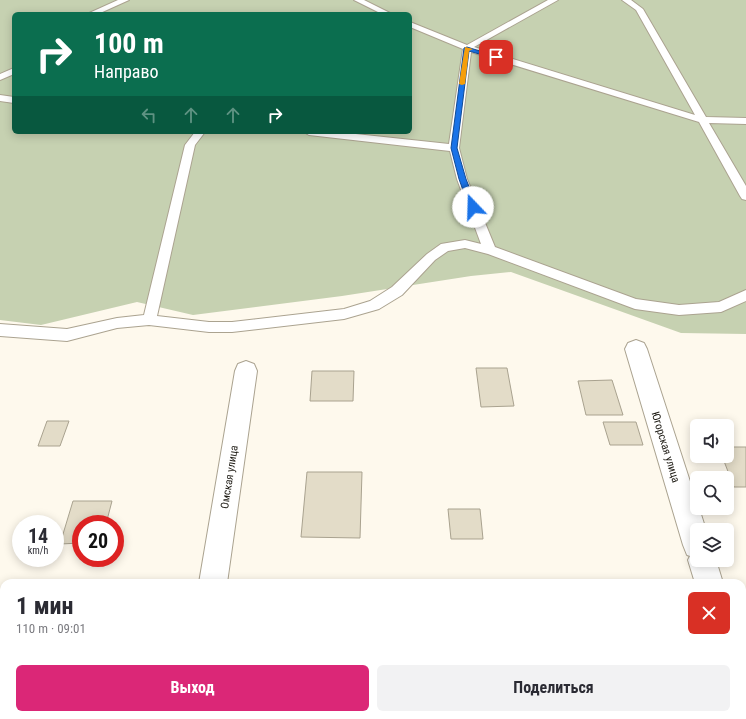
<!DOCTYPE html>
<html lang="ru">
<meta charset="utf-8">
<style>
body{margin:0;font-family:"Roboto Condensed",sans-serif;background:#f2f2f3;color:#2b2b33;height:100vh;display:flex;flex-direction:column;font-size:15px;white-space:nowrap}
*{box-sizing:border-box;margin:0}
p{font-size:13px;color:#7c7c81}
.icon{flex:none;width:22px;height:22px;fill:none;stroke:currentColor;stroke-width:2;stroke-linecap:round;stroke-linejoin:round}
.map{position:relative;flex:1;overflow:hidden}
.drawer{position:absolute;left:0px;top:579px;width:746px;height:140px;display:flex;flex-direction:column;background:#fff;border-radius:12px 12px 0 0;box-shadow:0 2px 10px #0003}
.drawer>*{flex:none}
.guide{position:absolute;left:12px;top:12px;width:400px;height:122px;border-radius:6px;box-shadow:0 2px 10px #0003;background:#0b6e4f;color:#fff;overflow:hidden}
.buttons{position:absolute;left:690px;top:419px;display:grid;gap:8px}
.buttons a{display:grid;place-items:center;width:44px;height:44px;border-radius:6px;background:#fff;box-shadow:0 2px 10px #0003;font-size:20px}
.speed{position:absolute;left:12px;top:515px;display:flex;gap:8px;font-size:20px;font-weight:700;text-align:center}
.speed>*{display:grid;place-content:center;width:52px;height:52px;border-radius:50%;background:#fff;box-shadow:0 2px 10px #0003;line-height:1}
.speed small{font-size:10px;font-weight:400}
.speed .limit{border:6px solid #d22;background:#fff;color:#111}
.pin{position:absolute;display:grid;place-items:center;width:34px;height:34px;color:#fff;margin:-17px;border-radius:8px;box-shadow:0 2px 6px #0006}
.me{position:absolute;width:44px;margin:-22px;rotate:339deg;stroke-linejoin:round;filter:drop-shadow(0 0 3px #0008)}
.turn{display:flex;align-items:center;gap:14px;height:84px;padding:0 16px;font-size:18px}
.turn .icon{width:52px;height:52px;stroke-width:2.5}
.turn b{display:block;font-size:28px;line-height:34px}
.lanes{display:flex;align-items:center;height:38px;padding:0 16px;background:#0003;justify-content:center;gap:20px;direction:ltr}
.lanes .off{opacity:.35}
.round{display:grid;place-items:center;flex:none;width:42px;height:42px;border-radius:6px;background:#f2f2f3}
.headline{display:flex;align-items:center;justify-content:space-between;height:68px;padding:0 16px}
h1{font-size:24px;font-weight:700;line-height:30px}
.primary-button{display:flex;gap:8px;margin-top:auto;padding:8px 16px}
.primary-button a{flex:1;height:46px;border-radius:6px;background:#db2777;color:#fff;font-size:16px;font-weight:700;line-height:46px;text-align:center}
.primary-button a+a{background:#f2f2f3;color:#2b2b33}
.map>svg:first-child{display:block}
.green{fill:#c6d1b1;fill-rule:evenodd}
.building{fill:#e3dcc8;stroke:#a9a28f}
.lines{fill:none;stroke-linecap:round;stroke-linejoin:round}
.service-casing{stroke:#aba390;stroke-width:2}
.minor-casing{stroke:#aba390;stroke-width:2}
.service{fill:#fff;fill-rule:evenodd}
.minor{fill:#fff;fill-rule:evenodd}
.route{fill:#1a73e8;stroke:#114b97}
.slow{fill:#f59e0b}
.labels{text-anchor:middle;stroke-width:3;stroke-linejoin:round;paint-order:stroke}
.street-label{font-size:11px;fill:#1d1a13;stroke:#fff}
</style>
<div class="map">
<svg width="746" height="719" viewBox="0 0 746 719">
<rect width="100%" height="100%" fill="#fef9ed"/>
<path class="green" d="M0,0H746V334L681,333L511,272L471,276L342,296L193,315L137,302L41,325L0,320ZM14,14H410V132H14Z"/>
<path class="building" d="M476,368H507L514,406L481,407Z
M312,371H354L353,401H310Z
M612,380L623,415H586L578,381Z
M47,421H69L60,446H38Z
M603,422H636L643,445H610Z
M727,447H746V487H734L722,456H727Z
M307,472H362L360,538L301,537Z
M73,501H112L106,524H81V543L60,544Z
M448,509H480L483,539H451Z
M340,715H380V719H339Z"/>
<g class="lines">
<defs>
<path id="service" d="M118,0H129L98,14H87Z
M354,0H364L392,14H382Z
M548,0H558L474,47L695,115L636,10L622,0H631L643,9L706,117L746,118V124L709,123L746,186V200L742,199L740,196L699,122L471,52L459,148L467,179L495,247L636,299L679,305L719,302L746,290V301L721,312L679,315L635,309L488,254L465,248L448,251L435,260L402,295L379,309L344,319L232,332H209L149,325L117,328L67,341L0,336V324L67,329L117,318L144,315L185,145L195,132H205L195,145L157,316L209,322H232L344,309L370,301L392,287L427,254L441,244L465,240L481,244L457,179L450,151L309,135L304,132H337L449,144L463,49L410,27V22L467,45Z
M14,68V74L0,80V74Z
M0,95L14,97V103L0,101Z"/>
<path id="minor" d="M636,340L644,343L647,349L697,503V508H699L706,530H697V560H716L723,583H695L688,560L690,556L687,555L683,545L625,349L628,343Z
M246,361L254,364L257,371L227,583H199L235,371L238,364Z
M742,670L746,671V712L742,710Z
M177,715H209L208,719H176Z"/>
</defs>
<use href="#service" class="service-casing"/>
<use href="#minor" class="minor-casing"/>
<use href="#service" class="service"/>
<use href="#minor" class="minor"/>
</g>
<path class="route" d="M467,47L499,57L496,59L469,51L457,148L466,179L477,207L473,210L469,207L459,179L451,148L464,48Z"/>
<path class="slow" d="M465,47L473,49L469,51L465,84L462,85L459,84Z"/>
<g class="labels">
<g class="street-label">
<text transform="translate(666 447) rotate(73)" y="4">Югорская улица</text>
<text transform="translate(229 477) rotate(-81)" y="4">Омская улица</text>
</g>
</g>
</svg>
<div class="buttons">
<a><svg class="icon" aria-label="sound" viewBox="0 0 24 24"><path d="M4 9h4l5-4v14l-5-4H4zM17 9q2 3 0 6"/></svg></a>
<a><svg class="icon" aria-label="search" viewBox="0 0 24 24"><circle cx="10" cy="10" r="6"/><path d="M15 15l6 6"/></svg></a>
<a><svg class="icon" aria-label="layers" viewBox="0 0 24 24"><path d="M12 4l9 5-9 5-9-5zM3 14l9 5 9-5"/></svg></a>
</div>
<div class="speed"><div>14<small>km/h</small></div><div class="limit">20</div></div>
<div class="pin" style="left:496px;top:57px;background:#d93025"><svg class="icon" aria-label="arrive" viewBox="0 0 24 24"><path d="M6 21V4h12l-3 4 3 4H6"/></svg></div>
<svg class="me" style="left:473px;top:207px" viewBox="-20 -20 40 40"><circle r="19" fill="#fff"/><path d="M0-13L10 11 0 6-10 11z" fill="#1a73e8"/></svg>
<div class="guide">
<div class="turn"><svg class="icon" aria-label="right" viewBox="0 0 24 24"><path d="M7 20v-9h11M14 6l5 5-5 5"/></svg><div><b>100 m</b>Направо</div></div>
<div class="lanes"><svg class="icon off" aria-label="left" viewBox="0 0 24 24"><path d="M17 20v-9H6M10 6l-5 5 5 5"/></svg><svg class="icon off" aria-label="ahead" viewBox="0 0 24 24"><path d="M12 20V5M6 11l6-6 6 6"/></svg><svg class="icon off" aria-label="ahead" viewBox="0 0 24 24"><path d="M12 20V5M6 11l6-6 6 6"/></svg><svg class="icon" aria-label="right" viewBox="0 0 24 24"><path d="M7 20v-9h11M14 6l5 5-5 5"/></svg></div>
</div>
<section class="drawer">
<div class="headline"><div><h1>1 мин</h1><p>110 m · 09:01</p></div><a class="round" style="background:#d93025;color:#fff"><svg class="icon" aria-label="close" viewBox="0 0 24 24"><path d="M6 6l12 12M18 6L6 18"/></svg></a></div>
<div class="primary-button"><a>Выход</a><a>Поделиться</a></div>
</section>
</div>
